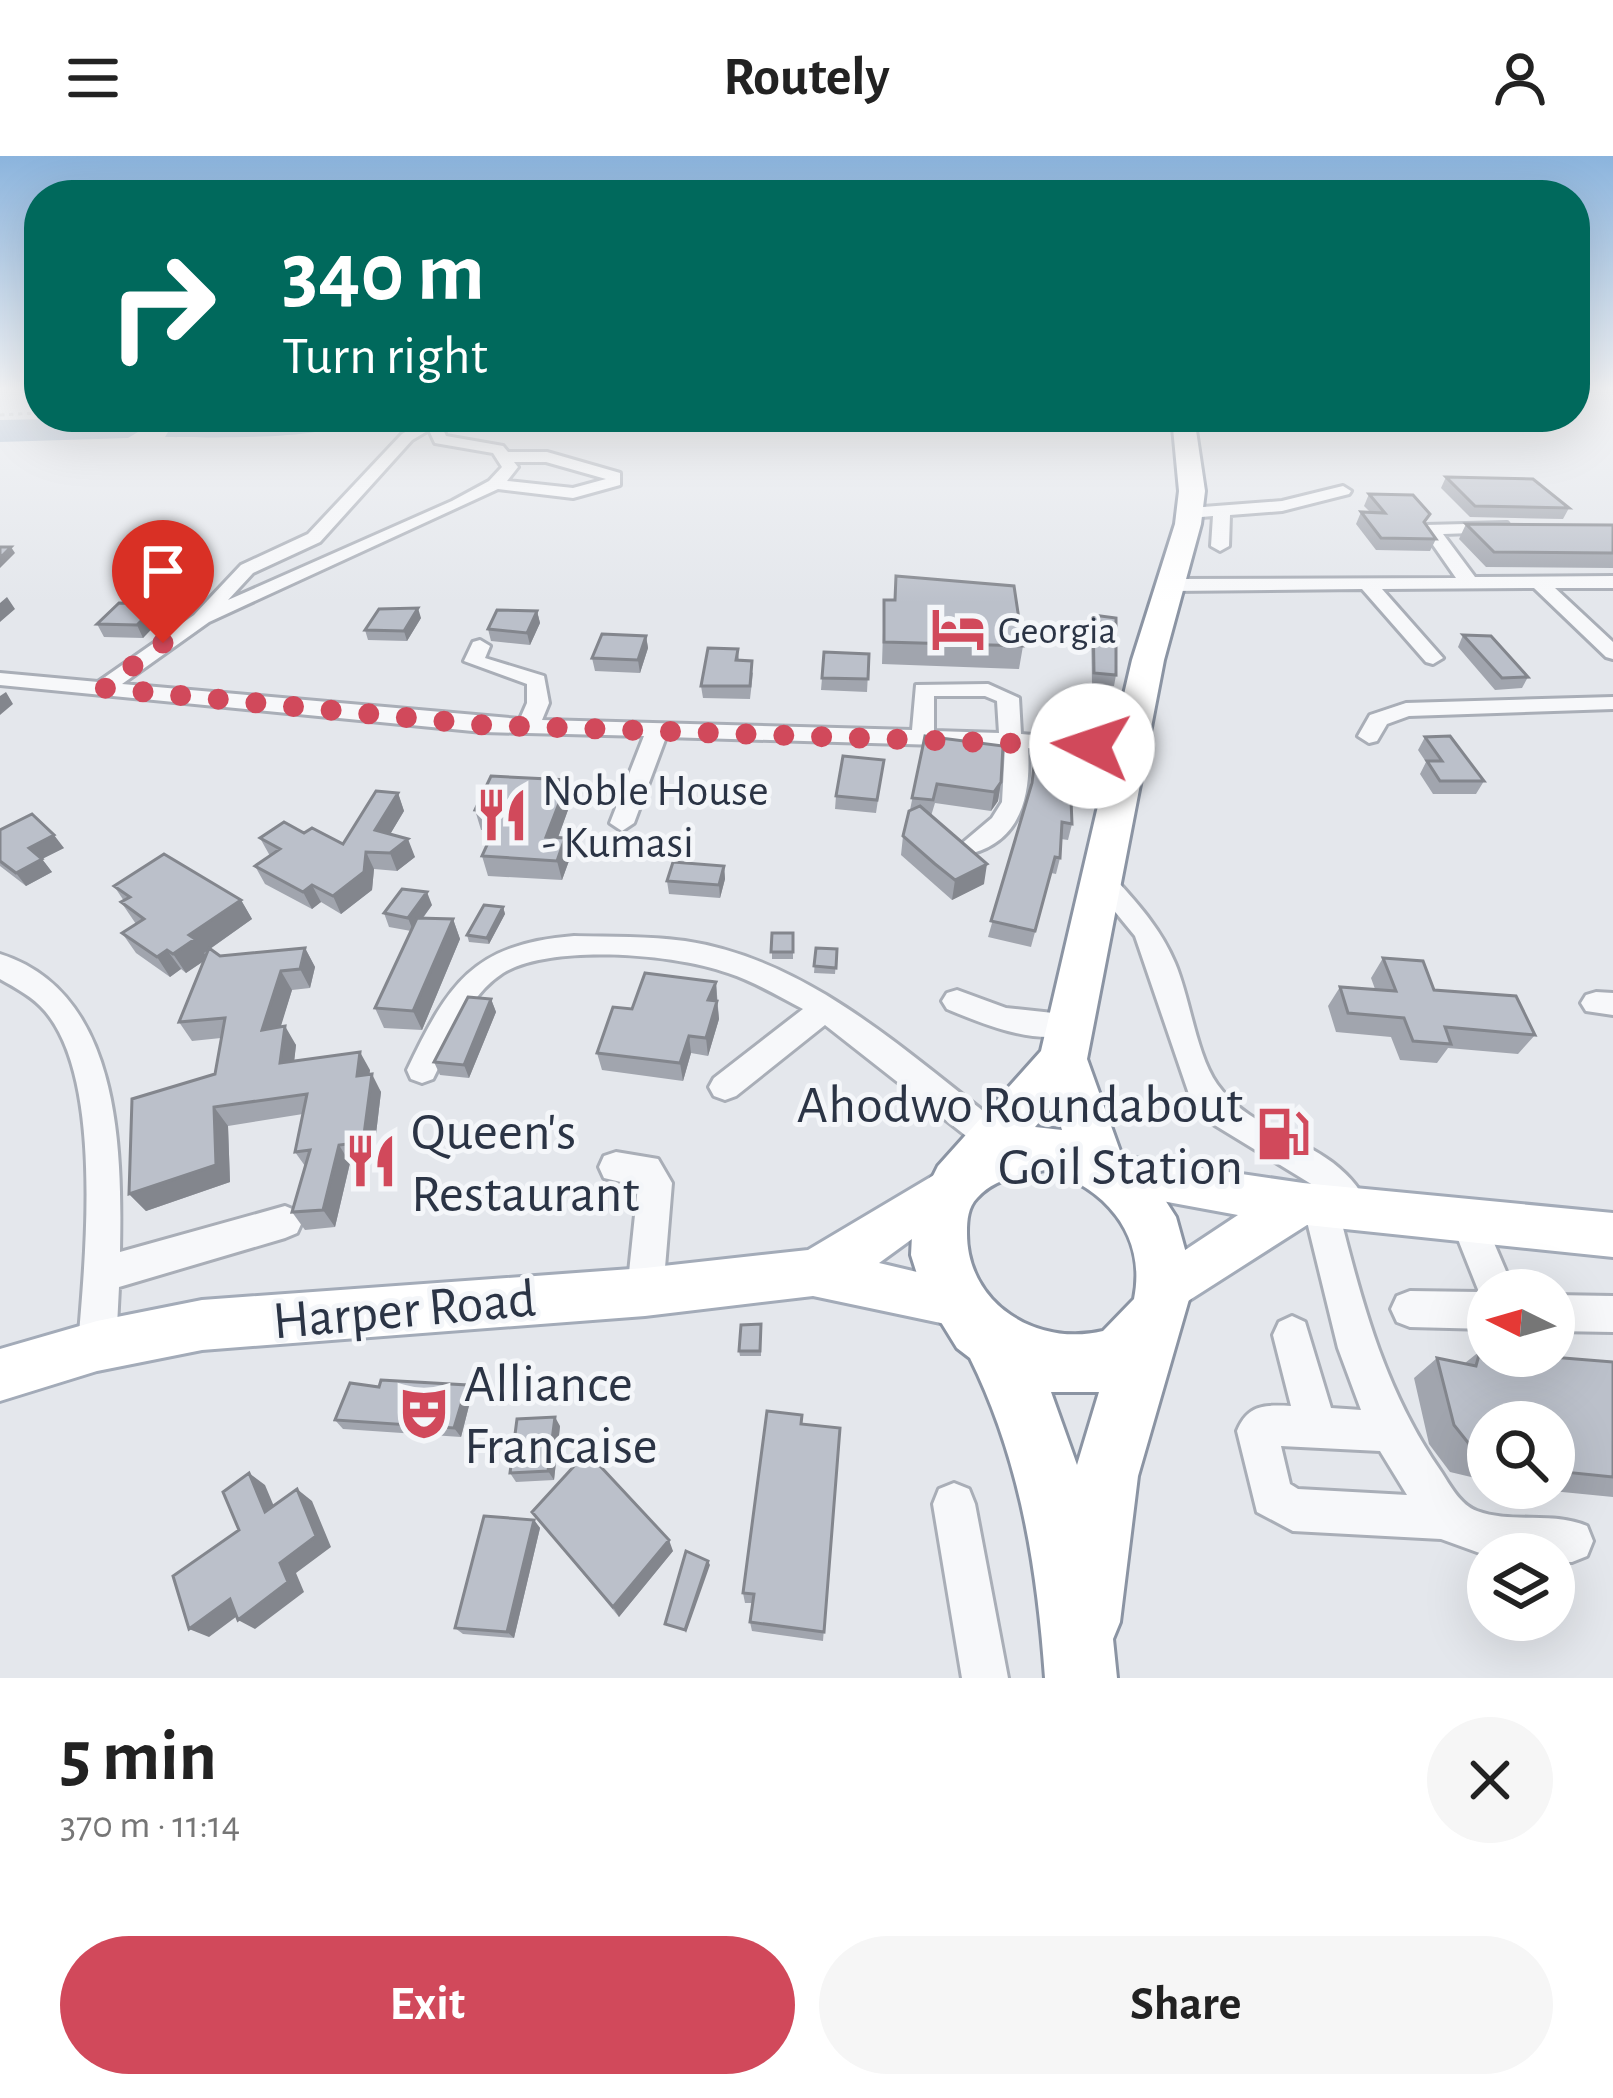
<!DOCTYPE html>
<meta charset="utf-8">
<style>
body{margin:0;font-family:"Alegreya Sans",sans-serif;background:#f6f6f6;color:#222;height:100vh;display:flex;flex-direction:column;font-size:45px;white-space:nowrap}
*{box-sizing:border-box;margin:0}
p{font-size:39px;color:#767676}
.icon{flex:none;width:66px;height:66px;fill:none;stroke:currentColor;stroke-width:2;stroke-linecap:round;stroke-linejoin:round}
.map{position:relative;height:1522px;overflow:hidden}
.sheet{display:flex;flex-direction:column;background:#fff;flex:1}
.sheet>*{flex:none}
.hud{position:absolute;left:24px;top:24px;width:1566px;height:252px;border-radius:48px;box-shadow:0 12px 48px #0002;background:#00695c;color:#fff;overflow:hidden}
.needle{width:78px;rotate:275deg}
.fabs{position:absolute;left:1467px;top:1113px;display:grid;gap:24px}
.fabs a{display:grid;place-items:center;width:108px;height:108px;border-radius:50%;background:#fff;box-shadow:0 12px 48px #0002;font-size:60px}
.pin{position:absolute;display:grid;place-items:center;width:102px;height:102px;color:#fff;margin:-123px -51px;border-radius:50% 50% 50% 0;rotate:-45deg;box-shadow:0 0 12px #0007}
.pin .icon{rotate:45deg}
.me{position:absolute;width:132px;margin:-66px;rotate:274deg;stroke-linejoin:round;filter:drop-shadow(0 0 9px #0008)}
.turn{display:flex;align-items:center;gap:42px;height:252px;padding:0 60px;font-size:54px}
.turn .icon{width:156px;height:156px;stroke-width:2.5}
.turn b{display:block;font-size:84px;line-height:102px}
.round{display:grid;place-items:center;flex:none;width:126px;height:126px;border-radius:63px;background:#f6f6f6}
.summary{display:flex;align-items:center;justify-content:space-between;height:204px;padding:0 60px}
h1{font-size:72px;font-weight:600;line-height:90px}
.cta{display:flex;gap:24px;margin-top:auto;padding:24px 60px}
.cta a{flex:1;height:138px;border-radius:72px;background:#d1495b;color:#fff;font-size:48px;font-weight:600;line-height:138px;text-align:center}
.cta a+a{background:#f6f6f6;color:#222}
header{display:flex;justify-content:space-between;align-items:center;height:156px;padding:0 60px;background:#fff;font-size:54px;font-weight:600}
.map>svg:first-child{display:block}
.water{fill:#9fb4cc}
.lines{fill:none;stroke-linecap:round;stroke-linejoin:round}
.minor-casing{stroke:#a9aeb7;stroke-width:6}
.major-casing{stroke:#a3abb8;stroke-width:6}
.highway-casing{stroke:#8b94a3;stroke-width:6}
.path{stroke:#c2c5cb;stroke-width:3;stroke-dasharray:4.5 4.5;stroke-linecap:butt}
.minor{fill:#f7f8fa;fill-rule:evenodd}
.major{fill:#fff;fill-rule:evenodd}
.highway{fill:#fff;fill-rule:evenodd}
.wall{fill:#a1a5ae}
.shaded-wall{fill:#83868d}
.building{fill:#bbc0ca;stroke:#83868d;stroke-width:3}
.route{stroke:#d1495b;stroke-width:21;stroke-dasharray:0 37.8}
.labels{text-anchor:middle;stroke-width:10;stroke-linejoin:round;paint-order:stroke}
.far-poi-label{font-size:39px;fill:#2b3445;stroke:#f4f6f9;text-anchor:start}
.poi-label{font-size:45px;fill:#2b3445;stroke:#f4f6f9;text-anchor:start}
.near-poi-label{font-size:54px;fill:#2b3445;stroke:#f4f6f9;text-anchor:start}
.near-street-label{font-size:54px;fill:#2b3445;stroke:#f4f6f9}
</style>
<header><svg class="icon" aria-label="menu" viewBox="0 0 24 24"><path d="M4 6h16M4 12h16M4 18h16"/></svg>Routely<svg class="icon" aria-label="person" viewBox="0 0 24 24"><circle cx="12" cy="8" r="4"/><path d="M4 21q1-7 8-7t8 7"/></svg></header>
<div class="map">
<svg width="1613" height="1522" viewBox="0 0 1613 1522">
<rect width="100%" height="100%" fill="#e4e7ec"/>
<path class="water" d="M149,261L143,273L128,282L0,286V264Z
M177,261H355C337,286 200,281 165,281Z"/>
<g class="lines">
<defs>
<path id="minor" d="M429,261H446L440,266L446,280L503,290L508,296H547L620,317V329L573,342L498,333L209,466L122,528L520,563L527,547V528L464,505L473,486L480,484L490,490L485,502L544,520L549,547L542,564L912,574L916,529L988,528L1019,542L1021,578L1131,587L1142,594L1131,601L1028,592C1031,637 1022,683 973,697L960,689L992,662L1002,646L1005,591L666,581L634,667L622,675L610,667L644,580L483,576L0,529V517L98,526L194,459L241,409L308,378L402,278ZM429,274L435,287L493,297L502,311L489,325L452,345L228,444L253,417L320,386L412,284ZM514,306H546L606,323L573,332L507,325L518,311ZM934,540H985L997,545L999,577L934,575Z
M1343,330L1351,335L1349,338L1282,355L1230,359L1229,390L1220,395L1211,390L1213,360L1190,362L1182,357L1190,352L1282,345Z
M1507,367L1510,371L1501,376L1443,378L1475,421L1613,420V432H1555L1613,486V503L1606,501L1534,432L1382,433L1443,502L1433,508L1426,506L1362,433L1172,435L1163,429L1172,423L1456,422L1422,373L1425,369Z
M1613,541V553L1409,560L1387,568L1377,585L1369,587L1358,580L1370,559L1406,547Z
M1102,715L1111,718C1136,746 1160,771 1175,807C1190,842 1196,898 1217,928C1257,985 1338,981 1370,1053L1365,1064L1353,1069L1341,1064C1364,1155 1387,1237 1440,1314C1450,1329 1460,1349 1477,1355C1512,1368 1552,1355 1587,1370L1593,1385L1587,1400L1572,1406H1554V1398L1488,1400L1441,1383L1293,1375L1257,1356L1237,1275C1248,1248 1265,1249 1291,1250L1273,1179L1279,1166L1292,1160L1305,1166L1331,1252L1361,1254L1338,1192L1303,1049L1308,1038L1321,1034L1213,968L1190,941L1135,780L1089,724ZM1281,1290L1380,1295L1407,1339L1298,1333L1290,1328Z
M574,780C611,781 649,780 685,785C812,804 909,900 1008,974L1012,984L1008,994L996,998L984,994L825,869L736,940L725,944L714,940L709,931L714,922L803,853C778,840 755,826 728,817C677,798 551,787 503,817C466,841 452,886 433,923L422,927L411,923L407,914C448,828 473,788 574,780Z
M0,798C121,836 122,993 120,1096L285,1050L297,1055L302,1066L297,1077L285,1082L119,1131L116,1190L110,1203L97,1209L84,1203L78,1190C85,1104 104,924 45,855C33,841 16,832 0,823Z
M957,834L1006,852L1081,860L1085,868L1081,876C1037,891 986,869 947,853L942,845L947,837Z
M1596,836L1613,837V859L1586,855L1581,847L1586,839Z
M616,996L658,1003L672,1027L663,1136L658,1149L645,1154L632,1149L627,1136L638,1030L604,1022L599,1011L604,1000Z
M1467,1047L1479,1052L1514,1134H1488V1173L1410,1171L1397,1166L1391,1153L1397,1140L1410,1135L1479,1136L1450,1063L1455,1052Z
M1554,1139L1613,1140V1176L1554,1175Z
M954,1327L969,1333L975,1348L1008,1522H962L933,1348L939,1333Z"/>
<path id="major" d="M1113,999L1303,1027L1613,1057V1101L1307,1069L1166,1159L1149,1152L1142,1135L1149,1118L1238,1059L1097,1033L1091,1019L1097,1005Z
M951,1009L967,1015L974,1029L967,1043L879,1107L972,1129L980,1146L972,1163L955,1170L813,1140L645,1160L202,1194L97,1215L0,1245V1193L97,1165L202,1144L645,1112L808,1094Z"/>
<path id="highway" d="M1172,261H1194L1205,335L1201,368L1164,504L1087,903L1120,995L1149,1019L1176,1061L1194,1126L1138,1320L1120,1466L1113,1483L1117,1522H1045C1037,1410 1020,1303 970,1202L957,1192L923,1137L911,1099L913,1060L938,1010L1041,895L1132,504L1175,368L1179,335ZM1054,949L1062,974L1035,971ZM1045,1014C1105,1030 1147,1079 1134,1143L1103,1175C1037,1191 966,1148 967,1076C967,1064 968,1051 977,1042C995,1022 1020,1019 1045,1014ZM1051,1236H1099L1077,1309Z"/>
</defs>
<use href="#minor" class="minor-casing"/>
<use href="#major" class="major-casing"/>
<use href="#highway" class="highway-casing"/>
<path class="path" d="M0,259L39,257"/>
<use href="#minor" class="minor"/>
<use href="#major" class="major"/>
<use href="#highway" class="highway"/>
</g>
<path class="wall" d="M1446,321L1569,352L1563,363L1470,361L1441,332Z
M1369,338L1436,383L1430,395L1376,394L1356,368L1361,356H1370L1364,350Z
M1466,368L1613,369V412L1486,411L1459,383Z
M884,444H895L1023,490L1019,513L882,508Z
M537,455L540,467L530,489L491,485L488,473Z
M1093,459L1116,519L1114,530L1092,528L1091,470Z
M164,460L143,482L104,481L97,468Z
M421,462L407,485L368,484L365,474Z
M1463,479L1528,521L1522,532L1495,534L1458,491Z
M646,480L648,492L640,517L595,515L592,502Z
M738,493L739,504L753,517L750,543L703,542L701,530Z
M869,498L867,536L821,534L822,522Z
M925,580L1001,626L998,645L991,655L935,647L931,660L984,728L952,744L901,699L903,680L910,654Z
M1425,581L1484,625L1476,638H1433L1420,618L1426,606L1418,594Z
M1036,593L1072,668L1068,684L1061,683L1060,702L1056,718L1051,717L1031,791L988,781L1030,634Z
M884,604L876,657L835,653L836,640Z
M568,624L572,643L558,681L570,702L562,724L488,720L482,700L493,674H481L475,654Z
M398,637L404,655L390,678L415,701L397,715L374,713L372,734L341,758L321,746L312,753L265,728L255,710L270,700L260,682L304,677L343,688Z
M0,674L64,692L42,703L52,716L26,730L0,710Z
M724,710L725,723L720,742L669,738L667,725Z
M114,730L241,744L252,763L210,793L220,800L305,792L315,811L310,832L292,834L280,871L296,889L294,905L370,914L369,918L381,936L373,1003L350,1007L335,1071L305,1074L292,1056L305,1010L295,996L303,958L228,970L230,1026L146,1055L129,1038L215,918L221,882L192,885L179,866L204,805L186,817L181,813L170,821L136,797L122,777L136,768L121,746L124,745Z
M432,749L423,762L453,763L460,783L422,874L384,872L375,852L411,775L389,771L384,757Z
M503,751L505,758L489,788L469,786L467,779Z
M772,777H793V803H772Z
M816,792L837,793L835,818L814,817Z
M1383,802L1434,834L1535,879L1518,898L1448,892L1437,907L1400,904L1391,881L1336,876L1328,850L1340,831L1375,833L1371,822Z
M716,826L719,863L708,900L691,897L683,925L602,914L597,897L632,853Z
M491,843L496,856L469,922L440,919L434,906Z
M761,1168V1200H740L739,1195Z
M1480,1195L1613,1206V1341L1522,1332H1554V1266H1488V1325L1450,1316L1429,1288L1414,1222L1437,1202L1465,1207Z
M379,1231L472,1238L461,1281L343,1273L335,1264Z
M802,1268L840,1272L823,1485L752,1475L750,1466L753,1447H745L743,1437Z
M560,1270L554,1324L516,1326L510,1317Z
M532,1356L673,1395L619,1461Z
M534,1364L540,1372L514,1482L463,1478L455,1472Z"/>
<path class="shaded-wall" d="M11,391L15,397L0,412V402Z
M7,441L15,453L0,466V447Z
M158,448L164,460L143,482L137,469Z
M418,452L421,462L407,485L404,475Z
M537,455L540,467L530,489L527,477Z
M646,480L648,492L640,517L638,504Z
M6,536L13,548L0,559V540Z
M568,624L572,643L551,701L546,681Z
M1001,626L998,645L991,655L994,636Z
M398,637L404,655L382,692L375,674Z
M54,679L64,692L42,703L52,716L26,730L16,717L29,692Z
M565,682L570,702L562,724L557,705Z
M408,683L415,701L397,715L390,697Z
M366,696L374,713L372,734L341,758L333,740Z
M987,708L984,728L952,744L955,724Z
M724,710L725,723L720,742L719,729Z
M312,729L321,746L312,753L303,736Z
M427,736L432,749L413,775L408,762Z
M241,744L252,763L204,797L208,802L186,817L173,798L189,779Z
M503,751L505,758L489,788L487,782Z
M453,763L460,783L422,874L413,855Z
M305,792L315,811L310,832L300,813Z
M167,794L181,813L170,821L157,801Z
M281,815L292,834L274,893L262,874Z
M716,826L717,844L710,862L708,844Z
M491,843L496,856L469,922L464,909Z
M717,845L719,863L708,900L706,882Z
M285,870L296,889L292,925L280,907Z
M689,880L691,897L683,925L680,907Z
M360,896L370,914L367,939L357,920Z
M372,918L381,936L373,1003L363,986Z
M214,951L228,970L230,1026L146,1055L129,1038Z
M339,989L350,1007L335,1071L323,1054Z
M467,1229L472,1238L461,1281L454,1272Z
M555,1261L560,1270L554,1324L548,1315Z
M249,1317L265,1329L281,1367L265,1356Z
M297,1333L312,1345L331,1391L296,1417L304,1436L255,1473L238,1464L280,1407Z
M534,1364L540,1372L514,1482L507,1476Z
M669,1384L673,1395L619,1461L613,1451Z
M708,1405L710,1409L686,1477L685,1474Z
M230,1443L248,1452L209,1481L189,1473Z"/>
<path class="building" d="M1446,321L1533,323L1569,352L1475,350Z
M1369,338L1413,339L1430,358L1424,366L1436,383L1381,382L1361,356L1385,357Z
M1466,368L1613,369V397L1494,396Z
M0,391H11L0,402Z
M896,420L1014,430L1023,490L884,486V444H895Z
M119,447L158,448L137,469L97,468Z
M418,452L404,475L365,474L379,453Z
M497,454L537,455L527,477L488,473Z
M1093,459L1116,462V519L1094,517Z
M602,478L646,480L638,504L592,502Z
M1463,479L1491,480L1528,521L1502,522Z
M708,492L738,493L736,504L752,505L750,530H701Z
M824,496L869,498L868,523L822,522Z
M925,580L1003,590L1001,626L994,636L937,628L933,644L912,642Z
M1450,580L1484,625H1440L1427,605H1442L1425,581Z
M1036,593L1069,595L1072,668L1062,666L1060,702L1055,701L1035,775L991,765L1032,627Z
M843,600L884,604L877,644L836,640Z
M491,620L568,624L546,681L565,682L557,705L482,700L502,656L475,654Z
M376,635L398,637L375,674L408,683L390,697L366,696L364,716L333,740L312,729L303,736L255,710L280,693L260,682L284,666L304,677L312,672L343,688Z
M920,650L987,708L955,724L935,708L903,680L909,655Z
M32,658L54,679L29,692L42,703L16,717L0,705V674Z
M164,698L241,744L189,779L195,783L173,798L167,794L157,801L122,777L144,763L121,746L130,741L114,730Z
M673,706L724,710L719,729L667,725Z
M402,733L427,736L408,762L384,757Z
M484,749L503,751L487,782L467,779Z
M417,762L453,763L413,855L375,852Z
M772,777H793V796H771Z
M209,792L220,800L305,792L300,813L281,815L262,874L285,870L280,907L360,896L357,920L372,918L363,986L339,989L323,1054L292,1056L310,994L295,996L307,938L214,951L216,1009L129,1038L132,943L215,918L225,862L179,866Z
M816,792L837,793L836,812L814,810Z
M1383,802L1423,805L1434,834L1516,840L1535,879L1445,871L1451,888L1413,885L1404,862L1348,857L1340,831L1396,835Z
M645,817L716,826L708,844L717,845L706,882L689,880L680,907L597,897L613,851L632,853Z
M468,841L491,843L464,909L434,906Z
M761,1168L760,1195H739L741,1169Z
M1480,1195L1488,1196V1200H1539L1613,1206V1321L1554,1315V1266H1488V1301L1477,1298L1454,1269L1437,1202L1476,1210Z
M381,1224L467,1229L454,1272L335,1264L350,1227L379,1231Z
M767,1255L802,1259L801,1268L840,1272L824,1476L750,1466L754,1438L743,1437Z
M555,1261L548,1315L510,1317L517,1263Z
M587,1296L669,1384L613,1451L532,1356Z
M249,1317L265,1356L297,1333L316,1380L280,1407L288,1426L238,1464L230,1443L189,1473L173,1420L239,1374L223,1336Z
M484,1360L534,1364L507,1476L455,1472Z
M686,1395L708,1405L685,1474L665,1468Z"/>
<linearGradient id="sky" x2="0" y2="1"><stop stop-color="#8bb4dd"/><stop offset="0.52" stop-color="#f3f4f6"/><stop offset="1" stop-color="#f3f4f6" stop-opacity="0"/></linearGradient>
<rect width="1613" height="447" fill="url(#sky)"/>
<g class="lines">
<path class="route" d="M163,487L104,532L483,569L1092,590"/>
</g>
<defs>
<symbol id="hotel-bare" viewBox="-9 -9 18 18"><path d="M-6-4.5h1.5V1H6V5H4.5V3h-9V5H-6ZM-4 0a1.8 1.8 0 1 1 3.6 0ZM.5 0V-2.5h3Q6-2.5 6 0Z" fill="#d1495b" stroke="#f4f6f9" stroke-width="2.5" paint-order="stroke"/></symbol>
<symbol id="restaurant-bare" viewBox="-9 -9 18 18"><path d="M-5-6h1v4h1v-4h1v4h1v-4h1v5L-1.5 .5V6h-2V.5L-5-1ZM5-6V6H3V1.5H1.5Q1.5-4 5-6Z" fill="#d1495b" stroke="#f4f6f9" stroke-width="2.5" paint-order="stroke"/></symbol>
<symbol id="fuel-bare" viewBox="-9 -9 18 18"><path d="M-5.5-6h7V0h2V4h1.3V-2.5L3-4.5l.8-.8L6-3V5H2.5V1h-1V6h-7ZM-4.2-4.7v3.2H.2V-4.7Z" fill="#d1495b" stroke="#f4f6f9" stroke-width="2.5" paint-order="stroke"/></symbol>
<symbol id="theatre-bare" viewBox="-9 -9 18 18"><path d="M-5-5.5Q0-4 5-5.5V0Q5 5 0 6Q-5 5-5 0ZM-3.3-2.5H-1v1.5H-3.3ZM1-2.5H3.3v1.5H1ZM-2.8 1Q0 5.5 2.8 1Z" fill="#d1495b" stroke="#f4f6f9" stroke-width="2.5" paint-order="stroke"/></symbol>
</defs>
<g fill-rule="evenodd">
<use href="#hotel-bare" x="920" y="435" width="76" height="76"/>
<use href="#restaurant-bare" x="464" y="621" width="76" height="76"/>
<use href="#fuel-bare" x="1245" y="940" width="76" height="76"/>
<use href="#restaurant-bare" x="333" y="967" width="76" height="76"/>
<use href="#theatre-bare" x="386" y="1219" width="76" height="76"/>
</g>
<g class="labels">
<g class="far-poi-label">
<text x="998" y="487">Georgia</text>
</g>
<g class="poi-label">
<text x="542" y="649">Noble House<tspan x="542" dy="52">- Kumasi</tspan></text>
</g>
<g class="near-poi-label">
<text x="1243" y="966" text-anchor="end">Ahodwo Roundabout<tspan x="1243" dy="62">Goil Station</tspan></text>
<text x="411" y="993">Queen's<tspan x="411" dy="62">Restaurant</tspan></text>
<text x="464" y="1245">Alliance<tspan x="464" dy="62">Francaise</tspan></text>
</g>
<g class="near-street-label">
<text transform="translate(404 1152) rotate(-5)" y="19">Harper Road</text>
</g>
</g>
</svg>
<div class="fabs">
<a><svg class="needle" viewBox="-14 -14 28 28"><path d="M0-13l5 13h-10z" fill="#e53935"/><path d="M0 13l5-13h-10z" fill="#767676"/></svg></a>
<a><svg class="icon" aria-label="search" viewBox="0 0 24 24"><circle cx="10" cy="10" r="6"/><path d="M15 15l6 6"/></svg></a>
<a><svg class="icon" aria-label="layers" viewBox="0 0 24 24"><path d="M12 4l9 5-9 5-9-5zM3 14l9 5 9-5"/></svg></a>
</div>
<div class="pin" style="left:163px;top:487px;background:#d93025"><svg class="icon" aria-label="arrive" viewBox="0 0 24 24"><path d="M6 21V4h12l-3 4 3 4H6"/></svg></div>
<svg class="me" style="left:1092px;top:590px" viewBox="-20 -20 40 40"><circle r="19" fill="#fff"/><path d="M0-13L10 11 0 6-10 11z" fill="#d1495b"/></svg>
<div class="hud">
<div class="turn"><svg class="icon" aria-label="right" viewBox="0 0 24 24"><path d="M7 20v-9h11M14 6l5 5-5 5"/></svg><div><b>340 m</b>Turn right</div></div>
</div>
</div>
<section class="sheet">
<div class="summary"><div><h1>5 min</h1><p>370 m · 11:14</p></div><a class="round"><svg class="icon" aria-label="close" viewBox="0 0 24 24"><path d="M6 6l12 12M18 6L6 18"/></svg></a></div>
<div class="cta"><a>Exit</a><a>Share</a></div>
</section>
